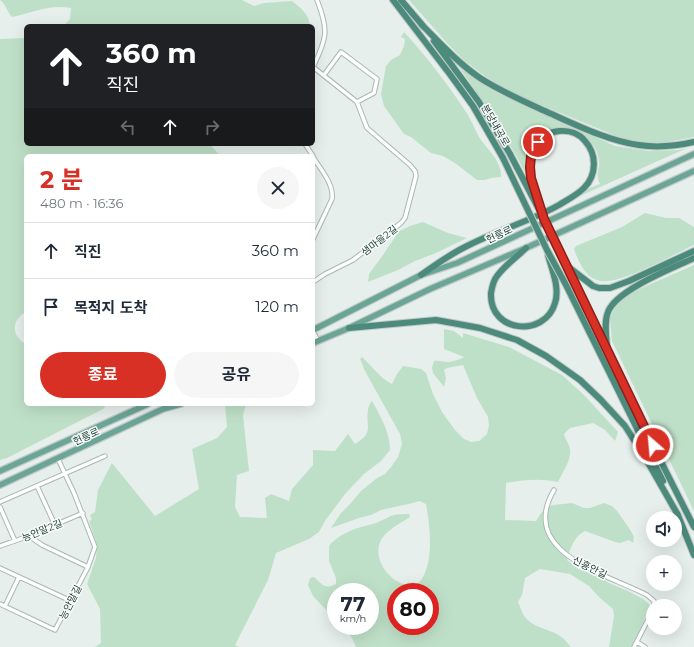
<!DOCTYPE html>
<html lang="ko">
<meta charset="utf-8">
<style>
body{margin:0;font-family:Montserrat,"Noto Sans KR",sans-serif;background:#f6f6f7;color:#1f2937;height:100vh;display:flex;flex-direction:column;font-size:15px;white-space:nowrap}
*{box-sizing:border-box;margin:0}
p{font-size:13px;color:#747a83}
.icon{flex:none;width:22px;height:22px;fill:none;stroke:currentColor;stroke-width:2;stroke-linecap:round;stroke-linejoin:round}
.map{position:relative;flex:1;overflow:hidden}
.side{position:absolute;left:24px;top:154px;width:291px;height:252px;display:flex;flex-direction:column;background:#fff;border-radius:6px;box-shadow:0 4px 16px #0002}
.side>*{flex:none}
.banner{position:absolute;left:24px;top:24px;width:291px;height:122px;border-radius:6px;box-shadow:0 4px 16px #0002;background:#202124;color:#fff;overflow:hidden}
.controls{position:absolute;left:646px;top:511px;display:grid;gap:8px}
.controls a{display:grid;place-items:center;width:36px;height:36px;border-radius:50%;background:#fff;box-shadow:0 4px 16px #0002;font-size:20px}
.speed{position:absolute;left:327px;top:583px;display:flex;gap:8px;font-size:20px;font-weight:700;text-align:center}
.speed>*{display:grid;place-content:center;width:52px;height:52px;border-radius:50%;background:#fff;box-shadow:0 4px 16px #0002;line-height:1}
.speed small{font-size:10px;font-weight:400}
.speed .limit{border:6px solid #d22;background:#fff;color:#111}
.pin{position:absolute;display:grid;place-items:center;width:34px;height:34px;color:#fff;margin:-17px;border:2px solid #fff;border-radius:50%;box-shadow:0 1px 4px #0007}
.me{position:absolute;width:44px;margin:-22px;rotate:333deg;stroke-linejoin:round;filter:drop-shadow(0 0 3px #0008)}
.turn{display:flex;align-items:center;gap:14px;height:84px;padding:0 16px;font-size:18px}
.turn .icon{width:52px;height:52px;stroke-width:2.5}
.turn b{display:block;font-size:28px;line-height:34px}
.lanes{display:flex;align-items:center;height:38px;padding:0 16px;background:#0003;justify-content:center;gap:20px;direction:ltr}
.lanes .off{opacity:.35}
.round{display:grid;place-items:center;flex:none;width:42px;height:42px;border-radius:21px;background:#f6f6f7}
.summary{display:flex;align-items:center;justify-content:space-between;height:68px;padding:0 16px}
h1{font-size:24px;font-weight:700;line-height:30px;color:#d93025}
.cta{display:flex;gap:8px;margin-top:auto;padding:8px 16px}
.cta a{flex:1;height:46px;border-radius:24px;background:#d93025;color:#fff;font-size:16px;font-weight:700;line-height:46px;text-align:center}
.cta a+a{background:#f6f6f7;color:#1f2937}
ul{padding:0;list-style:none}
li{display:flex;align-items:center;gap:12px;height:56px;padding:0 16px;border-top:1px solid #e0e1e3}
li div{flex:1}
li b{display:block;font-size:15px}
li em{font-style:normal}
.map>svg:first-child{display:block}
.green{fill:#bfe0c8;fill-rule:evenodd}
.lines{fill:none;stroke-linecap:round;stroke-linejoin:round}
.minor-casing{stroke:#a8b8b2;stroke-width:5.5}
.primary-casing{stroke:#c2cac8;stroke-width:8}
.trunk-casing{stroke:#c2cac8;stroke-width:8}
.minor{stroke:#fff;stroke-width:3.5}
.primary{stroke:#6aa596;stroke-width:5.5}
.trunk{stroke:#4c8a7c;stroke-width:6}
.trunk-bridge-casing{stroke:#c2cac8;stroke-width:8;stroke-linecap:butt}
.trunk-bridge{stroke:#4c8a7c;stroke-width:6}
.route-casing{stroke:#8d1f18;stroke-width:10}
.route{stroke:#d93025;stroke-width:7}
.labels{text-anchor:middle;stroke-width:3;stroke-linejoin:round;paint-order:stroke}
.street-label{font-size:10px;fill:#24423a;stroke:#f7fbf9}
</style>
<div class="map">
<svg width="694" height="647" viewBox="0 0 694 647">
<rect width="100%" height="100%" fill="#e6efeb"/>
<path class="green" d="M0,0H242L254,6L264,3L292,1C301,8 309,14 310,26H63L70,19L71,8C51,4 31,13 12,17C7,12 6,4 0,0Z
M409,0H694V137L662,143L647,142L621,138L510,92L485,76L465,61L447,43Z
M404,32C427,57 450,87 468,115C472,122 475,130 479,137C487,150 502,160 501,177L491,178L485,180H477L455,163L443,156L431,153L411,137L404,134L384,106L381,94L386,66L391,60L400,55L404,46L405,39L401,37Z
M26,38V144H213L212,147L221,156H26V312C11,320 11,336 26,344V404H103L105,408L7,458L0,460V39Z
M457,64L474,77L498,93L615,146L649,151L678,150L687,148L580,196L590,188L600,184C596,177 598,174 599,166C600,157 596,147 590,141C571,118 534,127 527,156C525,164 527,172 529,180C509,140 483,101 457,64Z
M645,213L666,218H679L694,227V245C674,254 616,288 597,280C584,276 578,260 574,249L576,246L622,227Z
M423,222L448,233L467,238L436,253L415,261L398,270L368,282L369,274L383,255L399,231L410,226Z
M694,265V511L612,341L610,318L616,305L628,294Z
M444,329L454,331L463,338V333L509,347L562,375L584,395L618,432L615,441L605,430L593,423L570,428L564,434C565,440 569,443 570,449C572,459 562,473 558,482C541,478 523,480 506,483L505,520L536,521L541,513L549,506L554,505L572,503L584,508H590L604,503L612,506L617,511L631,531L634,537L633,543L629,540L620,543L615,542L585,531C574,536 570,549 567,560L578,569L600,577L609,583L628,591L643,599L650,605L640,630L631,647H609L614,616L613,609L599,597L589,586L570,574L540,569L525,578L522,595L518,602C520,606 521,610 523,614C531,628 548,628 560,636C565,639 567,643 571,647H356L352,638L343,626H370V592H336V620L313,596L308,585L310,578L314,577C322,584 325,590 336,584V578L329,561V546C342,531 358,528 376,523C381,521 386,518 391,516C396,514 403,514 409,514L410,517C401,523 390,528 383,537C372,551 382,571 395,580C401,584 408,585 415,586C436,571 430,526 426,504L419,501L413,503L381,510L371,515L359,518L331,528L341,513L351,503L361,491L377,478L385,474L391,467L398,457L402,444L400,434L365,371L360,359L362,357C372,366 380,378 392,384L397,374L403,366L421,369L426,373L433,394L442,412L455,430L464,439L471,442L479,441L487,434L489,425L488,417L477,398L463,365L447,368L444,370L446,378L444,387L433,373L432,367L434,361C439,360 443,362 448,362C454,361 459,360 464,357L444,349ZM396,592H430V626H396Z
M372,401C380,415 390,432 390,450L381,461L364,474L345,494L325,521L319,532L309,539L276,553L268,580L235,645L239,647H95L101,643L100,609L87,584L96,558L97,545L89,521L92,520L90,515L95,512L98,490L112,463L155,516L199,489L192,449L217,438L227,427L225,404H246L243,415L249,471L237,475L235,507L240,517L267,518L265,498L271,494L289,501L292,489L313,465V450L335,451L348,434L355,444C375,432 365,427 368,410C368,407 370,403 372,401Z"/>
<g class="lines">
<defs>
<path id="minor" d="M313,67L357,102L367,128L410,165L415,171L416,176L405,218L401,223L353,260L325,274L313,282
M313,67C327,38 329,30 317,0
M324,75L341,52L377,79L374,93L357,102
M305,144L313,156
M313,157C321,170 334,184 332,199L313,239
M313,331L318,341
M37,486L55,525
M554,490C517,553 607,574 647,595L654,601V606
M0,502L105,456
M0,507L15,541
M29,536L42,545L88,567
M0,546L29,536L83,513
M0,568L71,601
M0,604L55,630L88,567L95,547L74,493L58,459
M5,606L19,577
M637,642L645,647
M634,647L653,610"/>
<path id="primary" d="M313,330L421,275L457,263L694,154
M313,343L349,328L430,289L526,248L694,171
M0,471L148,404
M0,485L163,409L181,404"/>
<path id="trunk" d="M393,0L449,73L473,106L503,158
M401,0L424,27
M421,24C440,43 458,63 480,78C500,91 523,101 545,111C574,124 608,141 639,145C658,148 676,146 694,142
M434,41L479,102L510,154
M526,248C517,257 505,265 497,276C493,281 492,287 491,293C489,333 545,338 555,303C560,288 552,270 548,255
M567,266L593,286L599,288H610L629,281L694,251
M421,275C435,265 449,255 465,247C495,231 529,222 559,205C567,200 577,195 584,188C597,175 597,154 585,141C573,126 545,128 535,145C529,156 529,166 531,178
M573,280L639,418L694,527
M565,283L663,481
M349,328L436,320L480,328L517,340L546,356L580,380L601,400L625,426L646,459L678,515
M607,346C606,335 604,322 608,312C616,290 673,268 694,258
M677,513L694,555"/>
</defs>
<use href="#minor" class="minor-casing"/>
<use href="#primary" class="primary-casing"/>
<use href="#trunk" class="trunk-casing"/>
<use href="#minor" class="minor"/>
<use href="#primary" class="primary"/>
<use href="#trunk" class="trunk"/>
<defs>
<path id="trunk-bridge" d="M510,154L544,219L573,280
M503,158L547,250L565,283
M531,178L540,208"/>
</defs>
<use href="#trunk-bridge" class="trunk-bridge-casing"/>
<use href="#trunk-bridge" class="trunk-bridge"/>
</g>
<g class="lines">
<defs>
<path id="route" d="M538,142L531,156L530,167L531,178L544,219L653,445"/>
</defs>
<use href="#route" class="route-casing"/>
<use href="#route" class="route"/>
</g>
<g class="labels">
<g class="street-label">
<text transform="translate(496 125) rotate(60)" y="4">분당내곡로</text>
<text transform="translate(499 234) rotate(-25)" y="4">헌릉로</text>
<text transform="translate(379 240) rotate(-38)" y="4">샘마을2길</text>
<text transform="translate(86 436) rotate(-25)" y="4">헌릉로</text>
<text transform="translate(42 530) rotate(-22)" y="4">능안말2길</text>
<text transform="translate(590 567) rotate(27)" y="4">신흥안길</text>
<text transform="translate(70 602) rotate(-63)" y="4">능안말길</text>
</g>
</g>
</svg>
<div class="controls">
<a><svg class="icon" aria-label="sound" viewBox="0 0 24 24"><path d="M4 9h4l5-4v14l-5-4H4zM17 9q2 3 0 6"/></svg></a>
<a>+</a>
<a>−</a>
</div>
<div class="speed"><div>77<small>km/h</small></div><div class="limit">80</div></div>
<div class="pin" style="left:538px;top:142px;background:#d93025"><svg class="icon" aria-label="arrive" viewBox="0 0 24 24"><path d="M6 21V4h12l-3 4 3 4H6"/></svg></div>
<svg class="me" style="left:653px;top:445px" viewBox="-20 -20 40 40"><circle r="17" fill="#d93025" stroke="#fff" stroke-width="3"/><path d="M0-11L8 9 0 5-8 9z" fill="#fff"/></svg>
<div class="banner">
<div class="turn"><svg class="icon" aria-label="ahead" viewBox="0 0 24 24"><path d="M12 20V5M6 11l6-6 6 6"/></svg><div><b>360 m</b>직진</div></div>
<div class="lanes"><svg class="icon off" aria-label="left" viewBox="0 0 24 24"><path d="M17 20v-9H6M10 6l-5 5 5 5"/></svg><svg class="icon" aria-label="ahead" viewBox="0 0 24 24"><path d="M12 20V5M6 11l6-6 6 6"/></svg><svg class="icon off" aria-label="right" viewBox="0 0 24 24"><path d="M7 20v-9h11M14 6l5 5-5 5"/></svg></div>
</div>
<section class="side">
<div class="summary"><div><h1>2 분</h1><p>480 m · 16:36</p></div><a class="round"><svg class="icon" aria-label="close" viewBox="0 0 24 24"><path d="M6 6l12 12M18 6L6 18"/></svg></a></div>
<ul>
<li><svg class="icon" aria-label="ahead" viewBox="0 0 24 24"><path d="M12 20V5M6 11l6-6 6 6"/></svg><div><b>직진</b></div><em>360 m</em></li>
<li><svg class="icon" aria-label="arrive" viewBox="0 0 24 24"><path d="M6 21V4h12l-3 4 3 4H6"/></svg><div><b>목적지 도착</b></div><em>120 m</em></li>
</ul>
<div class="cta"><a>종료</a><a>공유</a></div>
</section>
</div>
